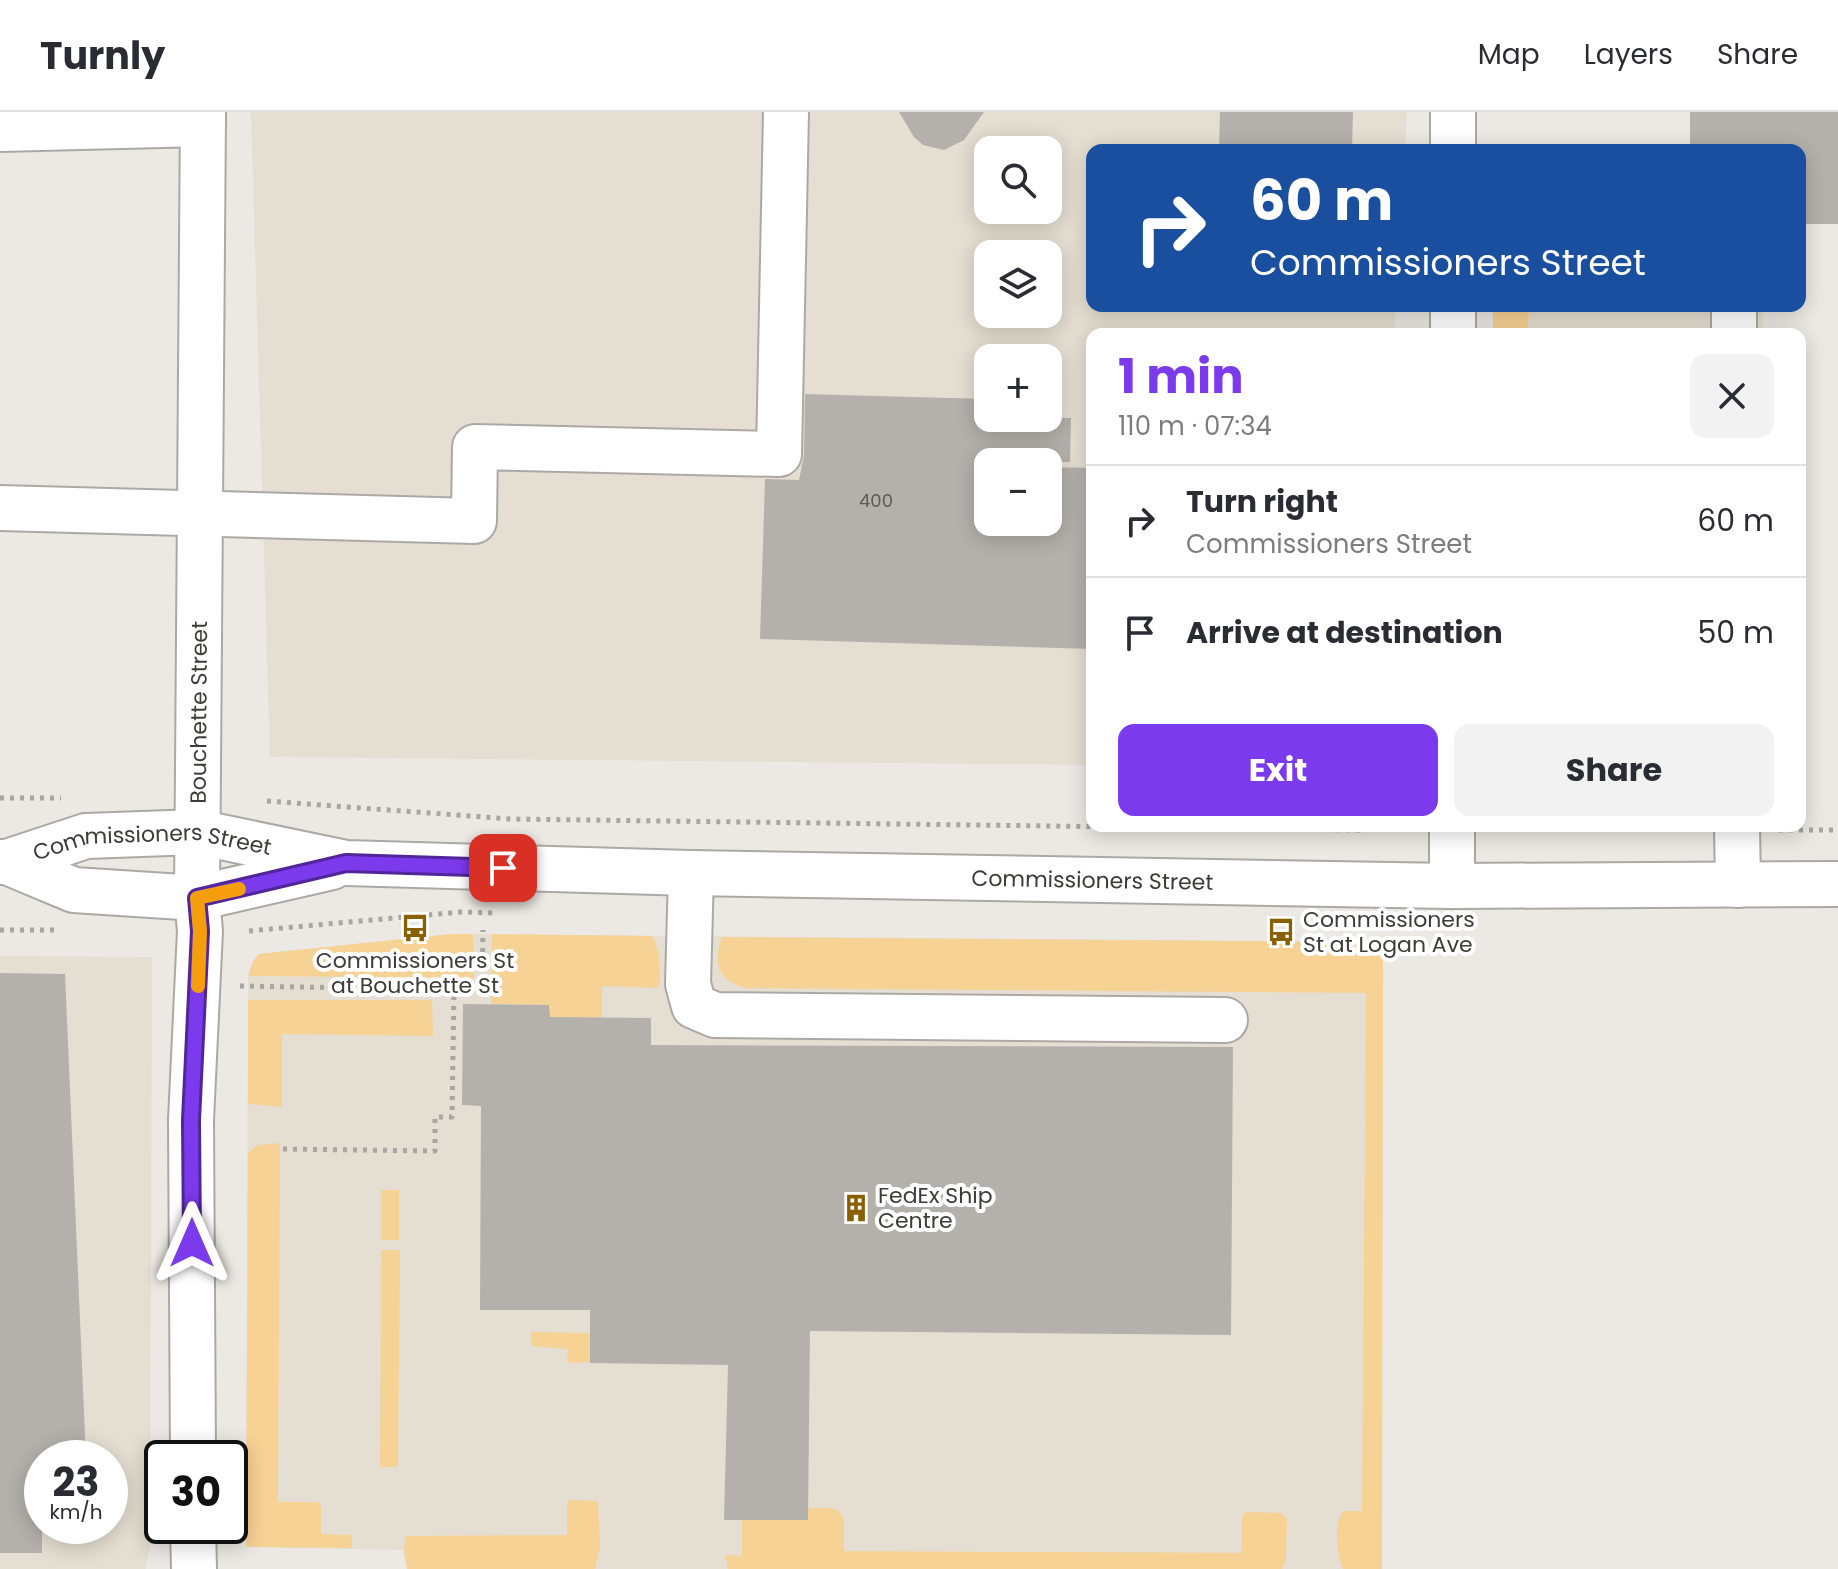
<!DOCTYPE html>
<meta charset="utf-8">
<style>
body{margin:0;font-family:Poppins,sans-serif;background:#f2f2f3;color:#2b2b33;height:100vh;display:flex;flex-direction:column;font-size:30px;white-space:nowrap}
*{box-sizing:border-box;margin:0}
p{font-size:26px;color:#7c7c81}
.icon{flex:none;width:44px;height:44px;fill:none;stroke:currentColor;stroke-width:2;stroke-linecap:round;stroke-linejoin:round}
.map{position:relative;flex:1;overflow:hidden}
.side{position:absolute;left:1086px;top:216px;width:720px;height:504px;display:flex;flex-direction:column;background:#fff;border-radius:16px;box-shadow:0 4px 20px #0003}
.side>*{flex:none}
.banner{position:absolute;left:1086px;top:32px;width:720px;height:168px;border-radius:16px;box-shadow:0 4px 20px #0003;background:#1a4fa0;color:#fff;overflow:hidden}
.buttons{position:absolute;left:974px;top:24px;display:grid;gap:16px}
.buttons a{display:grid;place-items:center;width:88px;height:88px;border-radius:16px;background:#fff;box-shadow:0 4px 20px #0003;font-size:40px}
.speed{position:absolute;left:24px;top:1328px;display:flex;gap:16px;font-size:40px;font-weight:700;text-align:center}
.speed>*{display:grid;place-content:center;width:104px;height:104px;border-radius:50%;background:#fff;box-shadow:0 4px 20px #0003;line-height:1}
.speed small{font-size:20px;font-weight:400}
.speed .limit{border:4px solid #111;border-radius:12px;background:#fff;color:#111}
.pin{position:absolute;display:grid;place-items:center;width:68px;height:68px;color:#fff;margin:-34px;border-radius:16px;box-shadow:0 4px 12px #0006}
.me{position:absolute;width:88px;margin:-44px;rotate:0deg;stroke-linejoin:round;filter:drop-shadow(0 0 6px #0008)}
.turn{display:flex;align-items:center;gap:28px;height:168px;padding:0 32px;font-size:36px}
.turn .icon{width:104px;height:104px;stroke-width:2.5}
.turn b{display:block;font-size:56px;line-height:68px}
.round{display:grid;place-items:center;flex:none;width:84px;height:84px;border-radius:16px;background:#f2f2f3}
.headline{display:flex;align-items:center;justify-content:space-between;height:136px;padding:0 32px}
h1{font-size:48px;font-weight:700;line-height:60px;color:#7c3aed}
.primary-button{display:flex;gap:16px;margin-top:auto;padding:16px 32px}
.primary-button a{flex:1;height:92px;border-radius:16px;background:#7c3aed;color:#fff;font-size:32px;font-weight:700;line-height:92px;text-align:center}
.primary-button a+a{background:#f2f2f3;color:#2b2b33}
ul{padding:0;list-style:none}
li{display:flex;align-items:center;gap:24px;height:112px;padding:0 32px;border-top:2px solid #e1e1e2}
li div{flex:1}
li b{display:block;font-size:30px}
li em{font-style:normal}
header{display:flex;align-items:center;gap:48px;box-sizing:border-box;height:112px;padding:0 40px;background:#fff;border-bottom:2px solid #e1e1e2}
header strong{font-size:38px}
nav{display:flex;gap:44px;margin-inline-start:auto;font-size:28px}
.map>svg:first-child{display:block}
.built{fill:#e5ded2;fill-rule:evenodd}
.green{fill:#f7d295}
.building{fill:#b4b1ac}
.lines{fill:none;stroke-linecap:round;stroke-linejoin:round}
.minor-casing{stroke:#aca9a4;stroke-width:48}
.path{stroke:#a8a6a2;stroke-width:5;stroke-dasharray:4 6;stroke-linecap:butt}
.minor{stroke:#fff;stroke-width:44}
.route-casing{stroke:#51269a;stroke-width:20}
.route{stroke:#7c3aed;stroke-width:14}
.slow{stroke:#f59e0b;stroke-width:14}
.labels{text-anchor:middle;stroke-width:8;stroke-linejoin:round;paint-order:stroke}
.number-label{font-size:18px;fill:#5c5956}
.street-label{font-size:22px;fill:#3e3c3a;stroke:#fff}
.poi-label{font-size:22px;fill:#3e3c3a;stroke:#fff;text-anchor:start}
</style>
<header>
<strong>Turnly</strong>
<nav><a>Map</a><a>Layers</a><a>Share</a></nav>
</header>
<div class="map">
<svg width="1838" height="1457" viewBox="0 0 1838 1457">
<rect width="100%" height="100%" fill="#ece9e4"/>
<path class="built" d="M251,0H1407L1405,38H1092V194H1396L1394,222H1092V653L270,645ZM988,38H1048V98H988ZM988,142H1048V202H988ZM988,246H1048V306H988ZM988,350H1048V410H988Z
M1529,194H1763V222H1529Z
M451,822L1383,830L1382,1457H407L403,1438L246,1435L248,864L253,849L259,842Z
M0,844L152,845L150,1437L145,1457H0ZM42,1346H110V1414H42Z"/>
<path class="green" d="M1493,194H1529L1528,222H1493Z
M451,822H473L474,866L248,864L253,849L259,842Z
M492,822L653,824L659,843L660,872L656,876L602,874V906L550,905L549,893L491,892Z
M722,825L1383,830L1382,1457H1343C1337,1442 1333,1412 1343,1399H1362L1366,881L745,876C719,869 712,851 722,825Z
M248,888H432L433,924L282,922V995L248,992Z
M280,1031L278,1390H318L321,1395V1422L352,1423V1436L246,1435L248,1041L258,1033Z
M381,1078H399V1128H381Z
M381,1138H400L398,1355H380Z
M531,1220L590,1221V1250L568,1251L567,1237L531,1234Z
M569,1388L598,1389L600,1435L595,1457H407L404,1438L405,1424L567,1423V1391Z
M808,1396H832L839,1399L844,1408V1439L1241,1441L1242,1406L1245,1400L1281,1401L1287,1406L1286,1447L1282,1457H728L725,1443L742,1444V1408H807Z"/>
<path class="building" d="M899,0H984L964,28L944,38L923,33L914,25Z
M1220,0H1353L1352,38H1219Z
M1690,0H1838V112H1800V38H1690Z
M805,282L988,287V306H1071L1070,350H988V410H1048V355L1092,356V537L760,527L765,367L799,368L804,343Z
M0,861L65,862L86,1346H42V1441H0Z
M463,892L549,893L550,905L651,906V933L1233,935L1231,1223L810,1219L808,1408H724L728,1253L590,1251V1198H480L481,994L462,993Z"/>
<g class="lines">
<defs>
<g id="minor">
<path d="M0,17L203,12"/>
<path d="M1453,38V0"/>
<path d="M1734,194V222"/>
<path d="M1453,222V194"/>
<path d="M0,396L474,409L475,335L779,342L786,0"/>
<path d="M1737,714L1738,773"/>
<path id="s1" d="M0,750H7L86,724L197,720L346,751L691,761L1452,774L1838,772"/>
<path d="M7,750L74,778L197,786L332,755"/>
<path d="M691,761L688,872L694,894L715,903L1225,908"/>
<path d="M1452,774V714"/>
<path id="s2" d="M193,1346L191,1008L200,819L197,786L203,0"/>
<path d="M193,1414L194,1457"/>
</g>
</defs>
<use href="#minor" class="minor-casing"/>
<path class="path" d="M0,686H61
M267,689L510,707L1359,718L1405,714
M1599,714L1697,716
M1779,718H1838
M0,818H59
M249,819L461,800L494,801
M240,874L482,878L483,818
M283,1037L435,1039V1005H452L454,877"/>
<use href="#minor" class="minor"/>
</g>
<g class="lines">
<defs>
<path id="route" d="M192,1131L191,1008L200,819L197,786L346,751L503,756"/>
</defs>
<use href="#route" class="route-casing"/>
<use href="#route" class="route"/>
<path class="slow" d="M198,874L200,819L197,786L239,777"/>
</g>
<defs>
<symbol id="bus-bare" viewBox="-9 -9 18 18"><path d="M-5-6H5V4H4V6H2V4H-2V6H-4V4H-5ZM-3.5-4V0h7V-4ZM-3.5 1.2v1.5H-2V1.2ZM2 1.2v1.5H3.5V1.2Z" fill="#895f00" stroke="#fff" stroke-width="2.5" paint-order="stroke"/></symbol>
<symbol id="building-bare" viewBox="-9 -9 18 18"><path d="M-4-6H4V6H1V3H-1V6H-4ZM-2.5-4.3h1.7v1.8h-1.7ZM.8-4.3h1.7v1.8H.8ZM-2.5-1h1.7V.8h-1.7ZM.8-1h1.7V.8H.8Z" fill="#895f00" stroke="#fff" stroke-width="2.5" paint-order="stroke"/></symbol>
</defs>
<g fill-rule="evenodd">
<use href="#bus-bare" x="395" y="796" width="40" height="40"/>
<use href="#bus-bare" x="1261" y="800" width="40" height="40"/>
<use href="#building-bare" x="836" y="1076" width="40" height="40"/>
</g>
<g class="labels">
<g class="number-label">
<text x="876" y="395">400</text>
</g>
<g class="street-label">
<text dy="8" stroke="none"><textPath href="#s2" startOffset="746">Bouchette Street</textPath></text>
<text dy="8" stroke="none"><textPath href="#s1" startOffset="156">Commissioners Street</textPath></text>
<text dy="8" stroke="none"><textPath href="#s1" startOffset="1100">Commissioners Street</textPath></text>
</g>
<g class="poi-label">
<text x="1303" y="815">Commissioners<tspan x="1303" dy="25">St at Logan Ave</tspan></text>
<text x="415" y="856" text-anchor="middle">Commissioners St<tspan x="415" dy="25">at Bouchette St</tspan></text>
<text x="878" y="1091">FedEx Ship<tspan x="878" dy="25">Centre</tspan></text>
</g>
</g>
</svg>
<div class="buttons">
<a><svg class="icon" aria-label="search" viewBox="0 0 24 24"><circle cx="10" cy="10" r="6"/><path d="M15 15l6 6"/></svg></a>
<a><svg class="icon" aria-label="layers" viewBox="0 0 24 24"><path d="M12 4l9 5-9 5-9-5zM3 14l9 5 9-5"/></svg></a>
<a>+</a>
<a>−</a>
</div>
<div class="speed"><div>23<small>km/h</small></div><div class="limit">30</div></div>
<div class="pin" style="left:503px;top:756px;background:#d93025"><svg class="icon" aria-label="arrive" viewBox="0 0 24 24"><path d="M6 21V4h12l-3 4 3 4H6"/></svg></div>
<svg class="me" style="left:192px;top:1131px" viewBox="-20 -20 40 40"><path d="M0-17L14 15 0 8-14 15z" fill="#7c3aed" stroke="#fff" stroke-width="4"/></svg>
<div class="banner">
<div class="turn"><svg class="icon" aria-label="right" viewBox="0 0 24 24"><path d="M7 20v-9h11M14 6l5 5-5 5"/></svg><div><b>60 m</b>Commissioners Street</div></div>
</div>
<section class="side">
<div class="headline"><div><h1>1 min</h1><p>110 m · 07:34</p></div><a class="round"><svg class="icon" aria-label="close" viewBox="0 0 24 24"><path d="M6 6l12 12M18 6L6 18"/></svg></a></div>
<ul>
<li><svg class="icon" aria-label="right" viewBox="0 0 24 24"><path d="M7 20v-9h11M14 6l5 5-5 5"/></svg><div><b>Turn right</b><p>Commissioners Street</p></div><em>60 m</em></li>
<li><svg class="icon" aria-label="arrive" viewBox="0 0 24 24"><path d="M6 21V4h12l-3 4 3 4H6"/></svg><div><b>Arrive at destination</b></div><em>50 m</em></li>
</ul>
<div class="primary-button"><a>Exit</a><a>Share</a></div>
</section>
</div>
